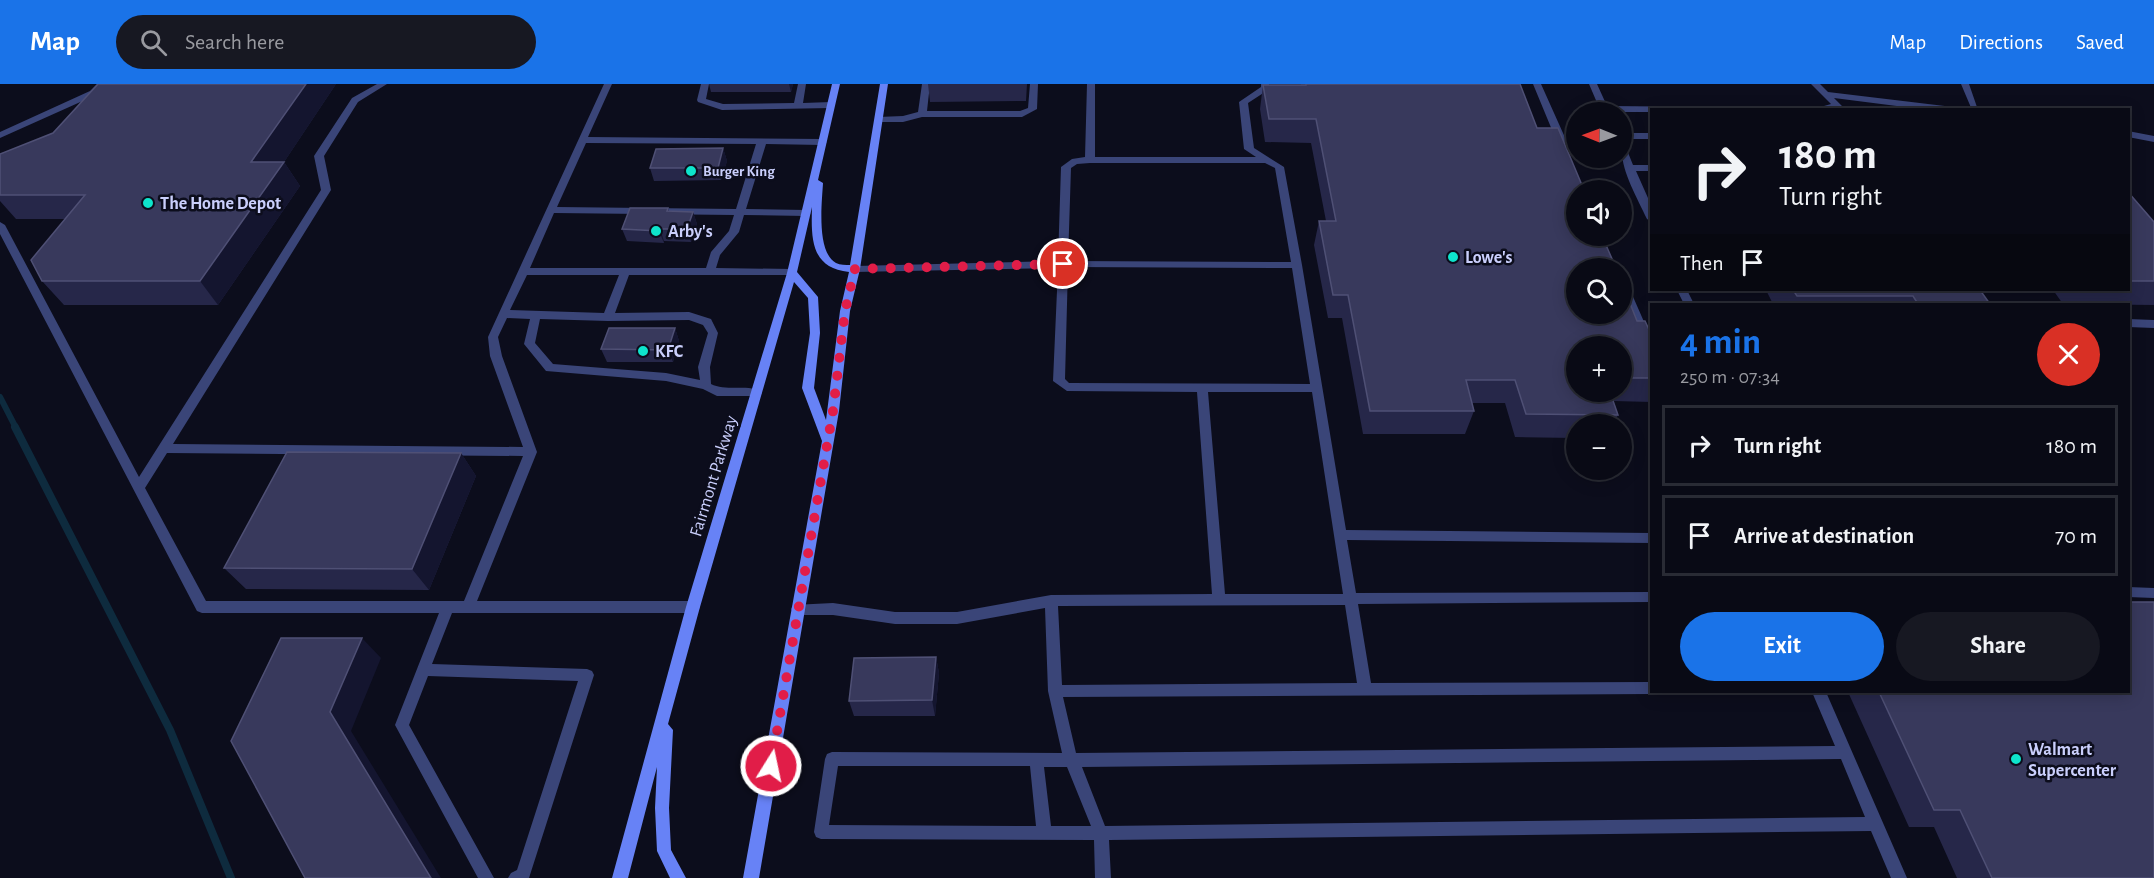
<!DOCTYPE html>
<meta charset="utf-8">
<style>
body{margin:0;font-family:"Alegreya Sans",sans-serif;background:#171822;color:#f1f3f6;height:100vh;display:flex;flex-direction:column;font-size:22px;white-space:nowrap}
*{box-sizing:border-box;margin:0}
p{font-size:20px;color:#999aa0}
.icon{flex:none;width:33px;height:33px;fill:none;stroke:currentColor;stroke-width:2;stroke-linecap:round;stroke-linejoin:round}
.map{position:relative;flex:1;overflow:hidden}
.side{position:absolute;left:1650px;top:219px;width:480px;height:390px;display:flex;flex-direction:column;background:#090a15;border-radius:0px;box-shadow:0 3px 15px #0003,0 0 0 2px #292b34}
.side>*{flex:none}
.top-card{position:absolute;left:1650px;top:24px;width:480px;height:183px;border-radius:0px;box-shadow:0 3px 15px #0003,0 0 0 2px #292b34;background:#090a15;color:#f1f3f6;overflow:hidden}
.needle{width:39px;rotate:271deg}
.tools{position:absolute;left:1566px;top:18px;display:grid;gap:12px}
.tools a{display:grid;place-items:center;width:66px;height:66px;border-radius:50%;background:#090a15;box-shadow:0 3px 15px #0003,0 0 0 2px #292b34;font-size:30px}
.pin{position:absolute;display:grid;place-items:center;width:51px;height:51px;color:#fff;margin:-26px;border:3px solid #fff;border-radius:50%;box-shadow:0 2px 6px #0007}
.me{position:absolute;width:66px;margin:-33px;rotate:10deg;stroke-linejoin:round;filter:drop-shadow(0 0 4px #0008)}
.turn{display:flex;align-items:center;gap:21px;height:126px;padding:0 30px;font-size:27px}
.turn .icon{width:78px;height:78px;stroke-width:2.5}
.turn b{display:block;font-size:42px;line-height:51px}
.then{display:flex;align-items:center;height:57px;padding:0 30px;background:#0003;gap:12px;font-size:22px}
.round{display:grid;place-items:center;flex:none;width:63px;height:63px;border-radius:32px;background:#171822}
.head{display:flex;align-items:center;justify-content:space-between;height:102px;padding:0 30px}
h1{font-size:36px;font-weight:700;line-height:45px;color:#1a73e8}
.primary-button{display:flex;gap:12px;margin-top:auto;padding:12px 30px}
.primary-button a{flex:1;height:69px;border-radius:36px;background:#1a73e8;color:#fff;font-size:24px;font-weight:700;line-height:69px;text-align:center}
.primary-button a+a{background:#171822;color:#f1f3f6}
ul{padding:0;list-style:none}
li{display:flex;align-items:center;gap:18px;height:81px;margin:0 12px 9px;padding:0 18px;border:3px solid #292b34;border-radius:0px}
li div{flex:1}
li b{display:block;font-size:22px}
li em{font-style:normal}
header{display:flex;align-items:center;gap:36px;box-sizing:border-box;height:84px;padding:0 30px;background:#1a73e8;color:#fff}
header strong{font-size:28px}
nav{display:flex;gap:33px;margin-inline-start:auto;font-size:21px}
.search{width:420px;height:54px;background:#171822;display:flex;align-items:center;gap:15px;box-sizing:border-box;padding:0 21px;border-radius:33px;color:#999aa0;font-size:22px}
.map>svg:first-child{display:block}
.lines{fill:none;stroke-linecap:round;stroke-linejoin:round}
.stream-far1{stroke:#0e2b3e;stroke-width:6}
.stream{stroke:#0e2b3e;stroke-width:8}
.service{fill:#3a4578;fill-rule:evenodd}
.secondary{fill:#6782f6;fill-rule:evenodd}
.wall{fill:#262749;fill-rule:evenodd}
.shaded-wall{fill:#14152f}
.building{fill:#38395c;stroke:#4f5075;stroke-width:1.5}
.route{stroke:#e11d48;stroke-width:10;stroke-dasharray:0 18}
.poi-dot{fill:#0ee4cc;stroke:#0c0d1c;stroke-width:2}
.labels{text-anchor:middle;stroke-width:5;stroke-linejoin:round;paint-order:stroke}
.far-poi-label{font-size:15px;font-weight:bold;fill:#cacffc;stroke:#0c0d1c;text-anchor:start}
.poi-label{font-size:18px;font-weight:bold;fill:#cacffc;stroke:#0c0d1c;text-anchor:start}
.street-label{font-size:18px;fill:#cacffc;stroke:#0c0d1c}
</style>
<header>
<strong>Map</strong>
<div class="search"><svg class="icon" aria-label="search" viewBox="0 0 24 24"><circle cx="10" cy="10" r="6"/><path d="M15 15l6 6"/></svg>Search here</div>
<nav><a>Map</a><a>Directions</a><a>Saved</a></nav>
</header>
<div class="map">
<svg width="2154" height="794" viewBox="0 0 2154 794">
<rect width="100%" height="100%" fill="#0c0d1c"/>
<g class="lines">
<path class="stream-far1" d="M0,313L16,344"/>
<path class="stream" d="M15,343L170,646L231,794"/>
<path class="service" d="M97,0H106L96,11L0,54V48L90,7Z
M377,0H387L358,18L324,72L331,106L173,360L523,363L490,272L488,253L604,0H612L588,53L822,55L827,58L822,61L766,60L746,125L806,126L811,129L806,132L744,131L739,148L720,171L716,184L792,185L797,189L796,191H629L615,229L689,228L711,235L718,249L710,283L711,300C726,308 752,299 762,309L760,312H717L703,305L666,297L546,287L524,260L530,235L507,234L498,253L502,272L537,368L477,517H693L698,519L700,523L698,527L693,529H452L432,580L587,585L592,587L594,591L529,794H508L511,789L517,786L578,597L428,592L409,641L494,794H478L395,641L439,529H202L197,527L0,150V138L5,141L139,393L321,106L314,72L352,14ZM586,59L756,60L736,125L557,123ZM554,129L734,131L729,147L711,168L706,184H530ZM527,191H619L604,229L510,226ZM540,235L608,237L689,236L703,241L708,249L698,283L700,296L666,289L553,280L535,259ZM167,369L523,372L464,517H206L145,404Z
M701,0H709L706,15L723,20L794,19L798,0H806L803,19L831,18L835,21L831,24L722,26L698,18L697,16Z
M922,0H930L927,27H1020L1028,24L1030,0H1038L1037,25L1022,33H922L903,38H875V34L878,33L903,32L918,28Z
M1087,0H1095V73H1256L1244,65L1239,18L1261,3V0H1269L1268,6L1248,19L1254,64L1284,83L1302,181L1346,446L1652,449V459L1347,456L1356,509L1652,508V518L1358,520L1371,599L1652,598V608H1657L1652,610L1063,613L1076,669L1835,662L1812,608H1826L1907,794H1891L1871,747L1109,756L1111,794H1095L1094,756L821,755L816,753L814,748L825,675L827,670L832,668L1062,669L1048,607L1045,524L957,540H895L833,531H798L793,529L791,525L793,521L833,519L895,528H957L1051,511L1212,510L1197,308L1067,307L1053,297L1058,184L855,188L850,185L855,182L1058,177L1061,83L1072,75L1085,73ZM1090,79H1265L1275,84L1291,178L1068,177L1071,84L1077,80ZM1068,183L1292,184L1310,300L1069,299L1065,295ZM1208,308H1312L1343,510H1225ZM1345,521L1357,599L1062,601L1058,522ZM1841,675L1865,733L1105,742L1082,683ZM838,682H1030L1036,742L829,741ZM1044,683H1067L1091,742H1051Z
M1533,0H1541L1567,58L1565,60H1559L1557,58Z
M1589,0H1597L1607,22L1717,23L1721,26H1652V28H1601Z
M1811,0H1820L1828,8L1953,23L1957,26H1928L1834,14L1846,26H1810L1831,20Z
M1961,0H1969L1978,26H1972Z
M2128,47L2154,52V58L2128,53Z
M1622,49H1652V55H1622Z
M1622,63L1627,66L1633,81H1652V87H1636L1652,123V138L1647,135C1637,113 1620,85 1622,63Z
M1622,195L1627,199L1652,256V274L1647,270L1622,210Z
M1677,206H1687L1694,220H1684Z
M2128,235L2154,236V244L2128,243Z
M2128,503L2154,504V514L2128,513Z"/>
<path class="secondary" d="M832,0H840L818,96L823,99C822,118 816,168 836,179C840,181 846,181 850,181L880,0H888L860,185L850,227L839,327L759,794H743L822,357L802,304L810,249L808,214L794,198L700,523L668,640L673,646L669,724L671,766L686,794H670L657,767L655,724L657,683L628,794H612L686,523L787,189ZM812,123C811,155 811,184 849,188L840,227L826,336L814,304L820,249L818,213L797,188Z"/>
</g>
<path class="wall" d="M336,0L284,78L300,102L218,221H64L42,197L65,135H16L0,117V70Z
M709,0H793L791,8H711Z
M928,0H1027L1026,17L930,18Z
M1301,0H1520L1537,44L1637,237L1652,252V318L1613,317L1618,331L1613,340H1576V354L1515,353L1505,319H1472L1474,327L1465,350H1363L1342,234H1328L1314,161L1319,137H1326L1311,59L1265,58L1260,25L1263,1H1301ZM1622,262V308H1576Z
M723,64L727,77L721,96L654,97L650,84Z
M2128,108L2154,138V221L2063,220L2053,206H2128Z
M668,124L669,127L693,128L697,140L691,158L664,157V159L627,157L622,145Z
M1766,206H1980L1990,220H1773Z
M675,244L679,257L673,278H607L601,265Z
M461,369L476,392L429,506L246,505L224,484Z
M936,573L939,589L935,632H854L849,617Z
M1848,608H2128L2154,794H1957L1934,743H1909Z"/>
<path class="shaded-wall" d="M306,0H336L272,96L284,78L300,102L218,221L200,197L251,78Z
M789,0H793L791,8Z
M723,64L727,77L721,96L718,84Z
M693,128L697,140L691,158L687,145Z
M660,145L664,157V159L659,147Z
M675,244L679,257L673,278L668,266Z
M461,369L476,392L429,506L412,485Z
M362,554L381,574L351,647L441,794H431L330,628Z
M936,573L939,589L935,632L932,616Z"/>
<path class="building" d="M98,0H306L251,78H284L200,197H42L31,176L85,111H0V70L53,49Z
M1306,0H1520L1537,44H1558L1584,106H1576V152H1602L1616,184H1576V230H1622V199L1637,237H1645L1652,252V294H1622V262H1576V308H1610L1618,331L1526,330L1515,296H1466L1474,327H1370L1348,211H1333L1319,137H1336L1316,35H1269L1263,1H1306Z
M1912,24H2057L2058,26H1913Z
M723,64L718,84H650L656,65Z
M2128,108L2154,138V197H2128Z
M630,124H668L667,127L693,128L687,145H660L659,147L622,145Z
M1793,206H1980L1990,220H1918L1913,212H1797Z
M609,244H675L668,266L601,265Z
M287,368L461,369L412,485L224,484Z
M2128,518H2154V794H1992L1960,726H1934L1879,608H2128Z
M281,554H362L330,628L431,794H305L231,657Z
M936,573L932,616L849,617L854,574Z"/>
<g class="lines">
<path class="route" d="M771,682L833,327L845,227L855,185L1063,180"/>
</g>
<g class="poi-dot">
<circle cx="691" cy="87" r="6"/>
<circle cx="148" cy="119" r="6"/>
<circle cx="656" cy="147" r="6"/>
<circle cx="1453" cy="173" r="6"/>
<circle cx="643" cy="267" r="6"/>
<circle cx="2016" cy="675" r="6"/>
</g>
<g class="labels">
<g class="far-poi-label">
<text x="703" y="92">Burger King</text>
</g>
<g class="poi-label">
<text x="160" y="125">The Home Depot</text>
<text x="668" y="153">Arby's</text>
<text x="1465" y="179">Lowe's</text>
<text x="655" y="273">KFC</text>
<text x="2028" y="671">Walmart<tspan x="2028" dy="21">Supercenter</tspan></text>
</g>
<g class="street-label">
<text transform="translate(713 392) rotate(-73)" y="6">Fairmont Parkway</text>
</g>
</g>
</svg>
<div class="tools">
<a><svg class="needle" viewBox="-14 -14 28 28"><path d="M0-13l5 13h-10z" fill="#e53935"/><path d="M0 13l5-13h-10z" fill="#999aa0"/></svg></a>
<a><svg class="icon" aria-label="sound" viewBox="0 0 24 24"><path d="M4 9h4l5-4v14l-5-4H4zM17 9q2 3 0 6"/></svg></a>
<a><svg class="icon" aria-label="search" viewBox="0 0 24 24"><circle cx="10" cy="10" r="6"/><path d="M15 15l6 6"/></svg></a>
<a>+</a>
<a>−</a>
</div>
<div class="pin" style="left:1063px;top:180px;background:#d93025"><svg class="icon" aria-label="arrive" viewBox="0 0 24 24"><path d="M6 21V4h12l-3 4 3 4H6"/></svg></div>
<svg class="me" style="left:771px;top:682px" viewBox="-20 -20 40 40"><circle r="17" fill="#e11d48" stroke="#fff" stroke-width="3"/><path d="M0-11L8 9 0 5-8 9z" fill="#fff"/></svg>
<div class="top-card">
<div class="turn"><svg class="icon" aria-label="right" viewBox="0 0 24 24"><path d="M7 20v-9h11M14 6l5 5-5 5"/></svg><div><b>180 m</b>Turn right</div></div>
<div class="then">Then<svg class="icon" aria-label="arrive" viewBox="0 0 24 24"><path d="M6 21V4h12l-3 4 3 4H6"/></svg></div>
</div>
<section class="side">
<div class="head"><div><h1>4 min</h1><p>250 m · 07:34</p></div><a class="round" style="background:#d93025;color:#fff"><svg class="icon" aria-label="close" viewBox="0 0 24 24"><path d="M6 6l12 12M18 6L6 18"/></svg></a></div>
<ul>
<li><svg class="icon" aria-label="right" viewBox="0 0 24 24"><path d="M7 20v-9h11M14 6l5 5-5 5"/></svg><div><b>Turn right</b></div><em>180 m</em></li>
<li><svg class="icon" aria-label="arrive" viewBox="0 0 24 24"><path d="M6 21V4h12l-3 4 3 4H6"/></svg><div><b>Arrive at destination</b></div><em>70 m</em></li>
</ul>
<div class="primary-button"><a>Exit</a><a>Share</a></div>
</section>
</div>
